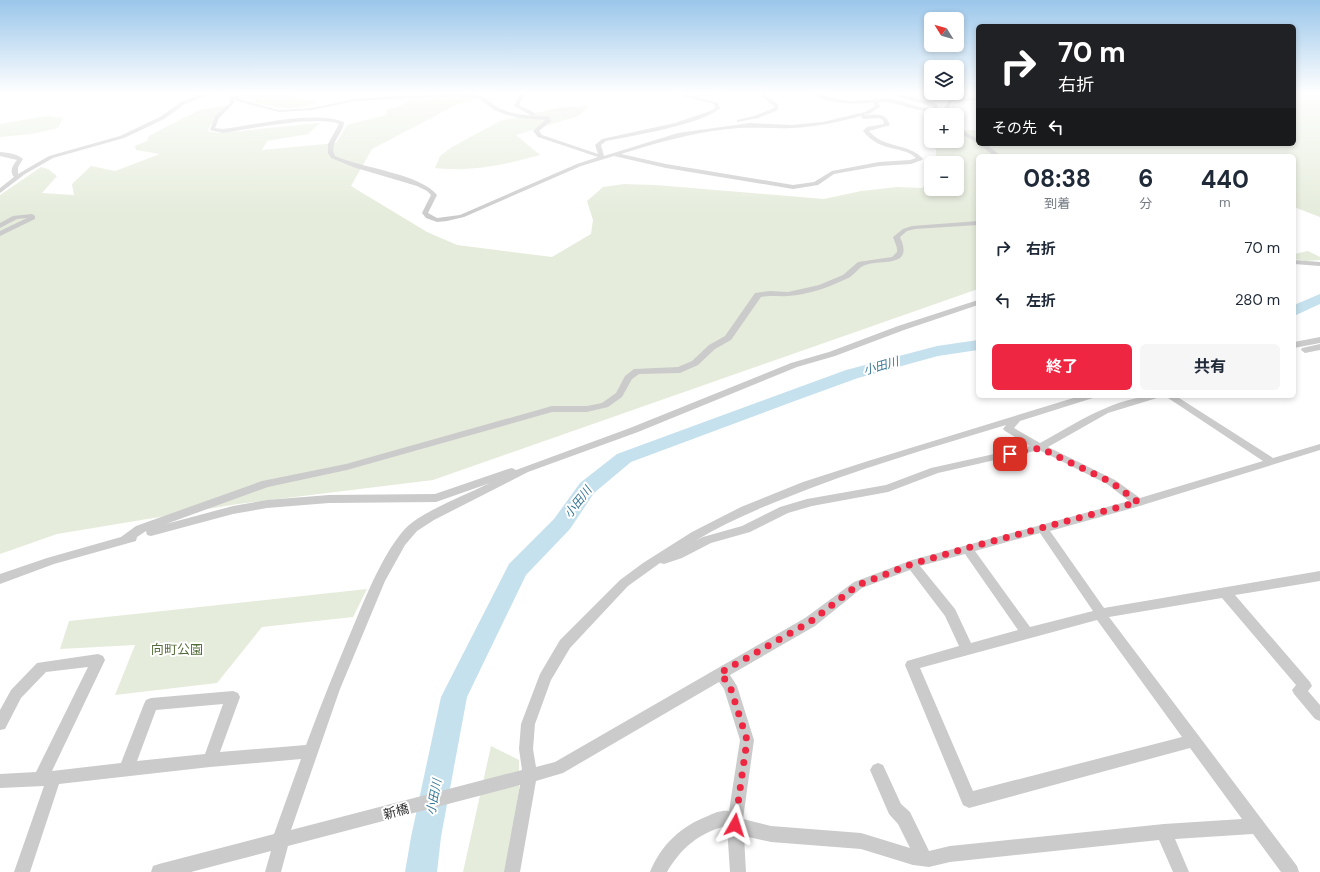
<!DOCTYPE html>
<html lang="ja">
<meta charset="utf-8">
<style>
body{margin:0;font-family:"DM Sans","Noto Sans JP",sans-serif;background:#f6f6f7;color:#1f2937;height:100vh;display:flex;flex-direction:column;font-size:15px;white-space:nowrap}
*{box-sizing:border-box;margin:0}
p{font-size:13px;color:#747a83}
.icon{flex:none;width:22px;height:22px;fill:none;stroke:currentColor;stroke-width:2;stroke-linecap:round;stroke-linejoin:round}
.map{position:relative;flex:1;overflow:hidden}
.panel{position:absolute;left:976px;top:154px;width:320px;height:244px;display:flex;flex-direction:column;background:#fff;border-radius:6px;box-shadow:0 2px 6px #0003}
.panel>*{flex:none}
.top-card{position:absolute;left:976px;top:24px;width:320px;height:122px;border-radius:6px;box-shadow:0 2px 6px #0003;background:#202124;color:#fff;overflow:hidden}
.needle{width:26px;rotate:307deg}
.buttons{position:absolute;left:924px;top:12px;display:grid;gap:8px}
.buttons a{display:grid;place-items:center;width:40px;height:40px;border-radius:6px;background:#fff;box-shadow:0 2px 6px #0003;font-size:20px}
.pin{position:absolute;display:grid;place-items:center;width:34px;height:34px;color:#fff;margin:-17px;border-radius:8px;box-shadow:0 2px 6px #0006}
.me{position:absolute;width:44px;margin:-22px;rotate:6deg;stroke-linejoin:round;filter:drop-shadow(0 0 3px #0008)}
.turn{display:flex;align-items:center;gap:14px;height:84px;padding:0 16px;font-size:18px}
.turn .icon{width:52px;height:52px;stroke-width:2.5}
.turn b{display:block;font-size:28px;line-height:34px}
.then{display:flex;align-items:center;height:38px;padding:0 16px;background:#0003;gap:8px;font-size:15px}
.eta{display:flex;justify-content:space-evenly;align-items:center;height:68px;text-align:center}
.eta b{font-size:24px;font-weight:700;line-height:28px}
.primary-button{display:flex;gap:8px;margin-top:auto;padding:8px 16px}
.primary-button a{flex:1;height:46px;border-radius:6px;background:#ef2642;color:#fff;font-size:16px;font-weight:700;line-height:46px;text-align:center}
.primary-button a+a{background:#f6f6f7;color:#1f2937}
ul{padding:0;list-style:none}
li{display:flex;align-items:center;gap:12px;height:52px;padding:0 16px}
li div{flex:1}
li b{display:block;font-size:15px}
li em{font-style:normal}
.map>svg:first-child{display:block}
.green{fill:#e5ecdb}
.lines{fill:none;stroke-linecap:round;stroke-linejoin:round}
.river{fill:#c6e1ee;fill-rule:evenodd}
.minor{fill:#cbcbcb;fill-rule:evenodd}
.route{stroke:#ef2642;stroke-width:7;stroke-dasharray:0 12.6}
.labels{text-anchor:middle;stroke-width:4;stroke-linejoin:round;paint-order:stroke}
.water-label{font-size:12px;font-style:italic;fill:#377795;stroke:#fff}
.near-park-label{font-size:13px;fill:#546c39;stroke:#fff}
.near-street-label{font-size:13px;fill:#2e2e2e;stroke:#fff}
</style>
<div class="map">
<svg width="1320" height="872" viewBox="0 0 1320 872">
<rect width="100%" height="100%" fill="#fff"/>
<path class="green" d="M238,92H300L290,96L317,102C291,114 268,106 242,98Z
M440,92H496L456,105L372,149L351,186L427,232L457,245L552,257L591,234L593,220L587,201L603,187L624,184L655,185L824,199L861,191L897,187L922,188L931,181V189H957V163H937L935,141H957V130H978V144H1294V92H1320V217L1294,207V156H978V289L433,480L238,504L57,534L0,554V195L41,167L48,169L57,176L42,193L74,195L72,184L91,166L115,171L160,154L136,150L135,146L147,141L149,136L199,110L228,105L215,117L208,130L209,132L220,133L320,123L308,134L267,141L262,150L336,143L347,125L386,115V110L400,106L416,96Z
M665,92H734C718,98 680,99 665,92Z
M589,106L578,116L516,135L540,155C503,165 474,172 435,168L440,156L452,147L500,121L562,107Z
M46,116L63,118L58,128L31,134L0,137V124Z
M1308,251L1320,257V260L1305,261L1294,259V254Z
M367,589L353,617L262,627L217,683L115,695L135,645L60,649L69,621Z
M491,746L519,760V790L505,872H463Z"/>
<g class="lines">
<path class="river" d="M1320,294V304L1294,316V305Z
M978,340V350L938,356L858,378L792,402L631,462L594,493L570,529L526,575L467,697L441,837L437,872H405L411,837L441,697L509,564L554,519L580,483L617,454L846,370L937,346Z"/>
<path class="minor" d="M207,92H215L185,104L164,119L124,138L53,158L25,174L0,193V188L14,177C9,171 13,165 17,160L0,156V152C8,153 16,153 23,159L18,167V174L49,156L120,136L160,117L181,102Z
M229,92L236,93L240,99L279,110L312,108L355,99L414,95L416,96C436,95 458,90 477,95C488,97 494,107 504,110C518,116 533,115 549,117L551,121L539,131L542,135L598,154L595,145L602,139L675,123L710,111L715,108L714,104L682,96V92H686V94L718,103L720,108C704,124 631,136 606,141L601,145L604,156L678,133L750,123L791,125L823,122L865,112L875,106L874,103C852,104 827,105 808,92C822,92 836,101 850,101C863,102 878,97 891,99C905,101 918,109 933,108V107L883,92H892L934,103L938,105V108H944L950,99L978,98V100L952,101L948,110C941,111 932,112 925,111C909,109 895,101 878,102L880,107L869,114L863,115C875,115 885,111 890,125L869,131C884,149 910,143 923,159L922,160L911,164L879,166L834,174L818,185L793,189L666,168L614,156L581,166L464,217L447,221L437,222L426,218L422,213L431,195L427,191L417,186L353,167L331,158L328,153V144L339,124C317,115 249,129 223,133L210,130L215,116L230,103ZM459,96L478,98L494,110L507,115L521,118L545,120L533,131L538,137L598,157L577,164L460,215L437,218L428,213L437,195C421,174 362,168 335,156C328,143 344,133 344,122C315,110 255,125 223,129L215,128L219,118L234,103V97L236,101L279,112L312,110L355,101ZM861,116L863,119L879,118L883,120L884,124L867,127L863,131C880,153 903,145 916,158L910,160L879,162L832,171L814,182L793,185L666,164L621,154C656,143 691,133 728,129C749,126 770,129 792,128C816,127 838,122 861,116Z
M521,92H526L519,105L535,113V115H531L514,106Z
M763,92H770L765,95L778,104V110L758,118L737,122V120L754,116L774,108V106L759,95Z
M957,123L960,125L961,130L978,139V143L957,132Z
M979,144H986L1001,156H994Z
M32,214L35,216V219L0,236V231L27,218L17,219L0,228V223L13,216Z
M978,221V225L915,229L907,231L900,237C915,270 879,258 863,266C857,269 853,277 846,279C829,287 808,295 788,296C779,297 770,295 761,297L731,340L715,349L698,365L680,373L639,374L632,379L622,397L608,407L587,412H552L347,470L268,487L166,524L233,506L267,500L329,495L435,494L508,469L512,468L516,470L630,428L791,363L829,352L898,326L978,300V305L904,330L835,356L797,367L638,432L528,472L434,520L417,531L405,545L385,581L340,689L291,830L522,770L519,749L521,724L540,674L560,640L620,580L643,563L692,532L741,507L803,482L868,461L1080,396H1095L1093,398L1020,421L1014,428L1040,443C1077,423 1115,396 1159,396L1157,398L1108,413L1048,447L1115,480L1140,498L1263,461L1165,396H1176L1273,458L1320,444V450L1133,508L1050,531L1104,608L1320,571V581L1235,595L1310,682L1312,686L1308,691L1320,705V721L1315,719L1294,694L1292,690L1296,685L1222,598L1109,617L1297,866L1299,872H1281L1253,834L1175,839L1189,872H1173L1159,840L950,862L929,867L913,865L861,849L771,842L744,836L746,872H730L727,827L726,826C699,833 681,848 667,872H650C661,845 681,826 708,816C714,813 722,810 729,811L740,740L724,689L719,682L563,773L536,781L520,872H504L520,785L288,846L281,872H265L271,851L191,872H151L153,866L159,864L274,834L301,759L210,767L59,784L30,872H14L44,786L0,788V774L36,772L88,667L46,672L21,698L5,729L0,730V710L11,690L37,663L98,654L103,656L105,660L52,771L121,763L144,704L146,700L151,698L233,691L238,693L240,697L220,752L306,745C322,701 340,658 358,615C369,589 388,544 409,525C427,510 467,494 490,483L436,502L329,503L267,508L233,514L151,536L147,535L146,531L137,537L136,541L54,564L0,584V574L47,558L121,537L136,526L262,481L346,464L552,406H587L602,403L616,393L625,376L634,369L678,367L692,361L709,345L725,336L755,293L770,291L788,292L819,285L843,275L858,262L892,257L897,252V248L893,237L903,229L912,226ZM1006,425L1003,429L1005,431L1030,446L931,468L886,485L807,499L780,507L742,526L703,537L695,541C723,524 753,511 783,499C856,469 931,448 1006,425ZM1039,450L1107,484L1129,501L912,560L854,582L805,618L555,762L536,767L533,749L535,724L551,680L570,648L628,586L660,563L664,564L682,558L711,543L750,532L788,513L812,506L888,492L938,473ZM1040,533L1093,611L1030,627L975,551ZM965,554L1018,630L971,643L955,609L920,566ZM910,570L945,616L959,646L907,661L905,665L963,805L969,808L1190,748L1242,819L1164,824L950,846L929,851L910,812L901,804L883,765L878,763L873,765L870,770L889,814L898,824L910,848L861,833L771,826L743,819L754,740L737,686L730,675L815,626L862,588ZM1097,620L1182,737L973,791L920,668ZM223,704L205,754L137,761L156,710Z
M1294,260L1320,262V266L1294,264Z
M1320,337V343L1294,348V342Z
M1320,344V350L1305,353L1301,350L1302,348Z"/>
</g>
<linearGradient id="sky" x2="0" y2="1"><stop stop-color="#9ac6ea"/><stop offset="0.43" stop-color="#fff"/><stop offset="1" stop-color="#fff" stop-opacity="0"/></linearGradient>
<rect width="1320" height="215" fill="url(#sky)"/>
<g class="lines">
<path class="route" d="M735,825L747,740L730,686L720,673L810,622L858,585L912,564L967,548L1138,502L1111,482L1040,448L1010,454"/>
</g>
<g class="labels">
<g class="water-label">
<text transform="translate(881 366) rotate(-16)" y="4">小田川</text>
<text transform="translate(578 502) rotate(-52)" y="4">小田川</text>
<text transform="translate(434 797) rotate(-79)" y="4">小田川</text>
</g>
<g class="near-park-label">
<text x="177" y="654">向町公園</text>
</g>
<g class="near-street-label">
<text transform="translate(396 811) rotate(-15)" y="5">新橋</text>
</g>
</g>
</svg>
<div class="buttons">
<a><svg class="needle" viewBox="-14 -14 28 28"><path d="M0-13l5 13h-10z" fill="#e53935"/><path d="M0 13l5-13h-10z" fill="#747a83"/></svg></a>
<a><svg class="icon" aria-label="layers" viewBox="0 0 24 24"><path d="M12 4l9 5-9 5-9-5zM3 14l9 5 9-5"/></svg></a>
<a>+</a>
<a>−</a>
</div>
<div class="pin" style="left:1010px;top:454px;background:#d93025"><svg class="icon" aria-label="arrive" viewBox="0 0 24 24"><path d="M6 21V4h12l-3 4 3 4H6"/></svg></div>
<svg class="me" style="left:735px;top:825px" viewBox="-20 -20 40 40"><path d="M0-17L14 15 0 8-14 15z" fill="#ef2642" stroke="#fff" stroke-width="4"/></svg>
<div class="top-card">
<div class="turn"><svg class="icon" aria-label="right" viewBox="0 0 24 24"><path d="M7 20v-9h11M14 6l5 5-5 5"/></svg><div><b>70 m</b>右折</div></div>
<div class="then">その先<svg class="icon" aria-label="left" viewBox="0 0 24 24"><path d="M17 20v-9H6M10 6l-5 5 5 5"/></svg></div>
</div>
<section class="panel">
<div class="eta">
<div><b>08:38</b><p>到着</p></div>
<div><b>6</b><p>分</p></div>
<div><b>440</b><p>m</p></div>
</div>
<ul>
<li><svg class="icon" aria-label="right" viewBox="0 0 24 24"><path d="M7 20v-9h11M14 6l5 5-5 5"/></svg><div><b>右折</b></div><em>70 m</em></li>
<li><svg class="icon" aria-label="left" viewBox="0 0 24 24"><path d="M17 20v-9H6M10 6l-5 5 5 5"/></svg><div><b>左折</b></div><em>280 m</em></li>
</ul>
<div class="primary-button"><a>終了</a><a>共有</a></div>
</section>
</div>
